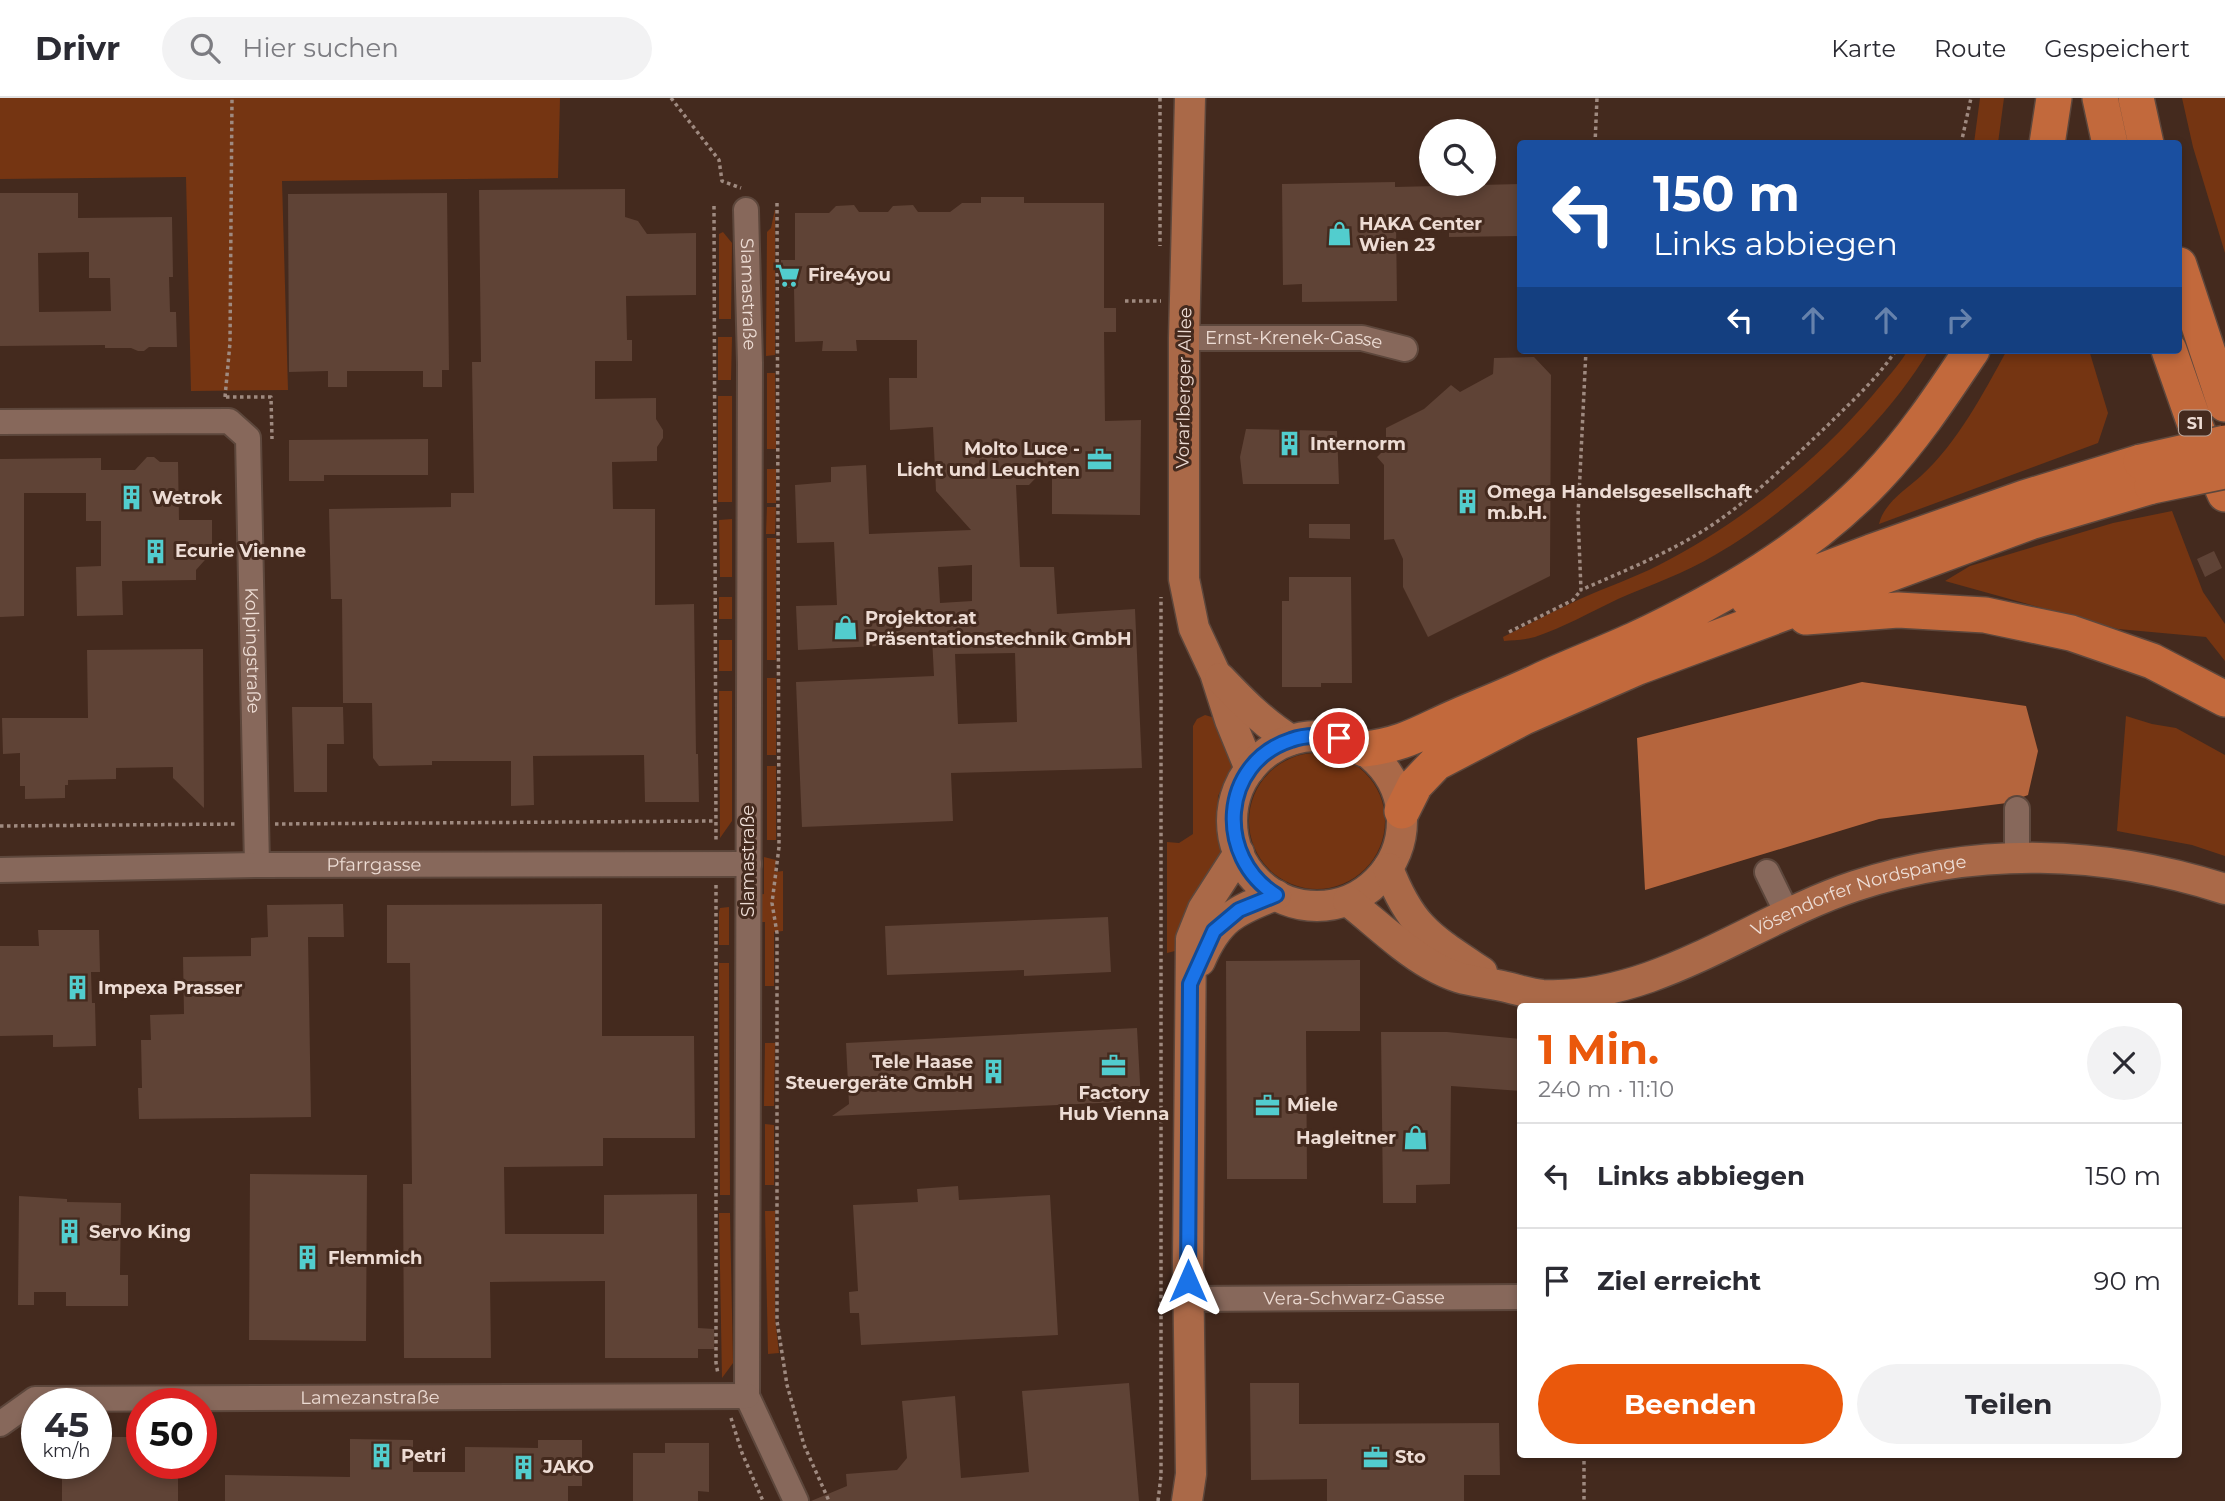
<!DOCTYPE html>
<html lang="de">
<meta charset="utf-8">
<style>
body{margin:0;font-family:Montserrat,sans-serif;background:#f2f2f3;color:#2b2b33;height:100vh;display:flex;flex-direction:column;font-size:26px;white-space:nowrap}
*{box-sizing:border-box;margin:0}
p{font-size:23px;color:#7c7c81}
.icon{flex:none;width:38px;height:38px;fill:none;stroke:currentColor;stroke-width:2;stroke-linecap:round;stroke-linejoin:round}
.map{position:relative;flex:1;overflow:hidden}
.side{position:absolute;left:1517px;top:905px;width:665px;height:455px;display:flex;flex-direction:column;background:#fff;border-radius:7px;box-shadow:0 4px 10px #0003}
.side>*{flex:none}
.guide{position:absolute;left:1517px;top:42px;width:665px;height:214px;border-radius:7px;box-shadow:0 4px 10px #0003;background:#1a4fa0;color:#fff;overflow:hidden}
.controls{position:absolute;left:1419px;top:21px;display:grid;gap:14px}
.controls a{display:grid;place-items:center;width:77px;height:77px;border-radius:50%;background:#fff;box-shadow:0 4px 10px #0003;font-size:35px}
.speed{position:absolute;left:21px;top:1290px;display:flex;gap:14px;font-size:35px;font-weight:700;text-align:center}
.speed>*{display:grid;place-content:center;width:91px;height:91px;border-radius:50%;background:#fff;box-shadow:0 4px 10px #0003;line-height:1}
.speed small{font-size:18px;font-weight:400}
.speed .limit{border:10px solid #d22;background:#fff;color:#111}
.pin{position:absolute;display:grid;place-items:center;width:60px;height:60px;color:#fff;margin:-30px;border:4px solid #fff;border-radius:50%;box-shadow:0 2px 7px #0007}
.me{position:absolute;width:77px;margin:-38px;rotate:0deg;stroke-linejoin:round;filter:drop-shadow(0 0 5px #0008)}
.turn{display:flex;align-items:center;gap:24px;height:147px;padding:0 21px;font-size:32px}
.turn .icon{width:91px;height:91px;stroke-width:2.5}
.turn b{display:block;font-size:49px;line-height:60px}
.lanes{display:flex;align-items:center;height:66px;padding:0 21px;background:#0003;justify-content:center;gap:35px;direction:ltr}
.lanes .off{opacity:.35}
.round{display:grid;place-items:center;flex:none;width:74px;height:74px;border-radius:37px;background:#f2f2f3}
.headline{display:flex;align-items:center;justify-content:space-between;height:119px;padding:0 21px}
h1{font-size:42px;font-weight:700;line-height:52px;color:#ea580c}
.cta{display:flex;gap:14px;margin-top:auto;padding:14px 21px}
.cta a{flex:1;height:80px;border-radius:42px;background:#ea580c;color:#fff;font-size:28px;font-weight:700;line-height:80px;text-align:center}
.cta a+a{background:#f2f2f3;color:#2b2b33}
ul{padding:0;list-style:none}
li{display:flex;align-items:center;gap:21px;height:105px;padding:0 21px;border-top:2px solid #e1e1e2}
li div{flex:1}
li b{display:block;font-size:26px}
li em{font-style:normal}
header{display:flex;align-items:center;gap:42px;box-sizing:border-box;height:98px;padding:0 35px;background:#fff;border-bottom:2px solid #e1e1e2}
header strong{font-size:33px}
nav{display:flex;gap:38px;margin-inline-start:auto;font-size:24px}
.search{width:490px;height:63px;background:#f2f2f3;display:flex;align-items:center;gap:18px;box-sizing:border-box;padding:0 24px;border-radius:38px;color:#7c7c81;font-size:26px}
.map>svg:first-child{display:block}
.green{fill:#753512}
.water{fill:#b5653d}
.building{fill:#5f4336;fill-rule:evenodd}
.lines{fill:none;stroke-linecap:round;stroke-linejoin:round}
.minor-casing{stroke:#5d473c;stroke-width:28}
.major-casing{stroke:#5d473c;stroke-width:33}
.highway-casing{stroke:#5d473c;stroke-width:38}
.path{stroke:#9f8a80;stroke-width:3.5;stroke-dasharray:3.5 3.5;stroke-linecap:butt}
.minor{stroke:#87685b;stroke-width:24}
.major{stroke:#aa6948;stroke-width:30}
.highway{stroke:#c2693c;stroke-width:35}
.highway-bridge-casing{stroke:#5d473c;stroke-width:38;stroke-linecap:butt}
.highway-bridge{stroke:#c2693c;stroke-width:35}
.route-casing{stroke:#114b97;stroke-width:18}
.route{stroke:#1a73e8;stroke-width:12}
.labels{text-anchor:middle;stroke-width:6;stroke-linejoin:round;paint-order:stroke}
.shield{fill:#442a1e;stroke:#baa79d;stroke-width:2}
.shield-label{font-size:16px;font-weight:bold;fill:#eddcd4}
.poi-label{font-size:18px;font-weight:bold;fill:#eddcd4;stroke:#442a1e;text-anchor:start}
.street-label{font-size:18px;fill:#eddcd4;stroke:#442a1e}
</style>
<header>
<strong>Drivr</strong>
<div class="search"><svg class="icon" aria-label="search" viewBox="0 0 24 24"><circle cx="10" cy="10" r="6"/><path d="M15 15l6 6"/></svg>Hier suchen</div>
<nav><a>Karte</a><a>Route</a><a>Gespeichert</a></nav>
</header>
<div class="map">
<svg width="2225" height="1403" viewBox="0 0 2225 1403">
<rect width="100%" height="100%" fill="#442a1e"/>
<path class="green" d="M0,0H560L558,80L282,83L288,292L191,293L186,79L0,81Z
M1980,0H2004L1998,45H1974Z
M2182,0H2225V155L2193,49Z
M775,111V257L766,258L767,134L771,130Z
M723,134L732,145L731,221H719V136Z
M718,239H732L731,282H718Z
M1908,252H1929C1884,329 1792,412 1715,457C1685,475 1650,487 1618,501C1591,514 1564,529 1535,539C1525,542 1514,542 1504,543L1503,539C1529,526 1554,513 1580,501C1606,489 1634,480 1659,467C1739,426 1813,367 1872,298C1884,283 1898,269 1908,252Z
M2007,252H2089L2108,315L2098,345L1879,426C1884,405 1905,392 1921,378C1958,344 1983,296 2007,252Z
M767,275H775L776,351H767Z
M718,298H732V404H718Z
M767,371H776V405H767Z
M767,409H776L775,436H766Z
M2172,413L2203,494L2225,526V563L2206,539L2118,531L1945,483L1970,468L2113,425Z
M732,421V479H720L719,422Z
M767,440H776V562H767Z
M719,499H732V521H719Z
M719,542H732V573H719Z
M767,580H776V657H767Z
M719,593H732V723L720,740Z
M1205,617L1215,620L1233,667L1218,698L1217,739L1221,752L1219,769L1179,848L1175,853L1167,855V744L1179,745L1193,736V628L1197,621Z
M2126,618L2152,626L2176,630L2225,657V758L2192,747L2117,733Z
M1249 723a68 68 0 1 1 136 0a68 68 0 1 1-136 0Z
M767,668H776V742H767Z
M764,759L776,762L775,774L783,773V833L774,834V888H765V824H758L757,797L764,796Z
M729,809V847H719V814L720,810Z
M719,865H729L730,1097H720Z
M765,945H775L774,1008H764Z
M765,1026L774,1027V1087H765Z
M765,1113H775V1220L779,1255L768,1256Z
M719,1115H730L733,1265L722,1280Z"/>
<path class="water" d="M1862,584L2026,608L2038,653L2028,697L2007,705L1879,721L1645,792L1637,640Z"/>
<path class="building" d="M1395,84V89L1521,86V138L1449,139V122L1396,123L1397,203L1302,204V186L1283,187L1282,86Z
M625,91V119L638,123L647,136L696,135V197L626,198L627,242H632V263H595V301L656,300V321L663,332V340L657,349V363L612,364L613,411H655V507L694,506L696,656H698L699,704H645L644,657L533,658L534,707L511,708V663H432V667L379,668L373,660L372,605H343L342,501H331L329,411L451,409V395H474L472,264H481L479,92Z
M0,95H78V120L172,119L173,179H169L170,214H176L177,249H149L144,253H138L131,250H105V247L0,248ZM89,154V180H110L111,213L39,214L38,155Z
M447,95L449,272H442V289H423V273H347V289H328V273L289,274L288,96Z
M981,99H1024V105H1104V210H1116V234H1104L1105,323L1141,322L1140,417L1052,416V363L1029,387H1016L1020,469H1054L1057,516L1135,511L1142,670L951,675L953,723L802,729L796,584L934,578L932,539L898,540V547L798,552L796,508L837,507L834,444L797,445L795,387L831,384V369L866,367L869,436L971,432L936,393L933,329L890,332L889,280H917V242H856L857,253H822L823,243L795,244L794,190H781V162H795V115H829L836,108L854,107L859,114H888L893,108L913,107L918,114H950L962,105H981ZM972,467V503L940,505L938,469ZM1015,555L1017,624L958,626L955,556Z
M1534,259L1551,277L1550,478L1428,539L1403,489V461L1394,441L1384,442V367L1377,359L1386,350V330L1424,311L1451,287L1460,294L1493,276L1494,260Z
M1246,331L1337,333L1339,386H1243L1240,359Z
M428,341V377H324V383H289V342Z
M147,359H154L160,364H178L179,422H212V454L196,472V482L122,483L123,517L77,518L76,469L101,468V423H86V395H24V518L0,519V361L101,360V372H135Z
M1309,426H1350V441L1309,440Z
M2214,453L2222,470L2205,479L2197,461Z
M1289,479H1351L1352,585H1321V589H1282V503H1289Z
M203,551L204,710L173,680V669L116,670V681L68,682V687H65V700L25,701V688H20V655L3,656L2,620H88L87,552Z
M292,609H343L344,646H327V694H294Z
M343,806L344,839H308L311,1019L139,1021L138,990H142L141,942H151L150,917L184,916L183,859L251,858V840L268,839L267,807Z
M602,806V938H694L695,1040H603V1068L504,1069L505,1136H604V1097L697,1096L698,1230L714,1231V1251H698V1260H605V1183L490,1184L491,1260H404L403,1086H412L410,865H387V807Z
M1108,819L1111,874L1024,878V872L887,877L885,828Z
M38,832H99L100,874H91L92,905H95L96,948L53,949V937L0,938V848H39Z
M1360,862V933H1306L1307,1081H1227L1226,863Z
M1137,930L1141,1003L832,1018L849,1006L846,945Z
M1381,934H1447L1521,941V993L1451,988L1450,1086L1416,1087V1105H1383Z
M250,1076L367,1077L366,1243L249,1242Z
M958,1088L959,1102L1050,1097L1058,1237L861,1247L859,1215H850L849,1194L858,1193L853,1107L918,1104L917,1091Z
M19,1098L67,1101V1104L121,1105L120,1177H128V1208H66V1194H34V1207H18Z
M1129,1285L1139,1403H811L847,1388L846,1376L897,1372L907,1360L902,1303L955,1298L961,1380L1029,1374L1022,1293Z
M1250,1285H1299V1326L1499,1325L1500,1377H1464V1403H1327V1381L1251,1382Z
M96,1339H142V1365H178V1403H62V1365H96Z
M350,1341L413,1342V1374H465V1349L538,1350V1342H582V1388H568V1403H225V1377L350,1379Z
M665,1345H709V1394L698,1393V1403H633V1355H665Z"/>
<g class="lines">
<defs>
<g id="minor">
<path id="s1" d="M746,112L750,265L747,1298L796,1403"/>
<path id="s2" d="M1184,240H1362L1405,251"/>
<path id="s3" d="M0,324L229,323L248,340L257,767"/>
<path d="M2017,711V759"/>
<path id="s4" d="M0,772L257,767L749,766"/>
<path d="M1767,774L1787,815"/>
<path id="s5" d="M1188,1201L1521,1199"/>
<path id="s6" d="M0,1326L35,1301L747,1298"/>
</g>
<g id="major">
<path d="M1190,0L1184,240V481L1194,530L1215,575L1230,622L1250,671"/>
<path d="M1220,580C1242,603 1263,625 1291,642"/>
<circle cx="1317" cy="723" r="85"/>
<path d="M1388,770C1411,830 1431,840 1482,874"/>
<path id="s7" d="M1348,803C1375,824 1401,850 1431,867C1459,883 1472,882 1502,888C1516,891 1529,896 1543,897C1656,902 1752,822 1855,788C1977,748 2104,752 2225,791"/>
<path d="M1200,863C1218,821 1234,813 1276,797"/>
<path d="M1187,1403L1191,1376L1188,1164L1191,841L1203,811L1239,755"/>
</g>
<path id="highway" d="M2100,0L2110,46
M2136,0L2146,46
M2047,46L2054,0
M2179,167L2225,306
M2169,252L2197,332L2225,396
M1748,501L1871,454L2024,400L2141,364
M1806,519L1898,512L1985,517L2071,535L2152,563L2225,601
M1364,651C1404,647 1423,633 1458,618C1486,606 1514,595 1541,582C1572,568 1603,556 1634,542C1721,501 1810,450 1876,380C1913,341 1942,297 1972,252
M1402,713L1415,687L1436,665L1524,619L1638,569L2030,424L2152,388"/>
</defs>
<use href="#minor" class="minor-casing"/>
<use href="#major" class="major-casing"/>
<use href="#highway" class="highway-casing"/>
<path class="path" d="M671,0L719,62L722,83L741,90
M1160,0V148
M1595,46L1597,0
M1961,46L1971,0
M777,105L779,749L772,805L777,835V1223L787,1287L804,1347L829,1403
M714,108L716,744
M1125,203H1161
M1586,252L1578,418L1581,492C1626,472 1674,453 1715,425C1756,397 1792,361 1828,327C1852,303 1878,280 1896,252
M225,299L230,245L232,0
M226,299H271L272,341
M1509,534L1573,502L1581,492
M275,726L715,723
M0,728L236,726
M716,787V1265L718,1276
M731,1320L742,1355L763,1403
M1584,1356V1403
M1158,1403L1161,1378V499"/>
<use href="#minor" class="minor"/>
<use href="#major" class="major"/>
<use href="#highway" class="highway"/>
<defs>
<path id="highway-bridge" d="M2141,364L2225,345
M2152,388L2225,373"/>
</defs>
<use href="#highway-bridge" class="highway-bridge-casing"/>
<use href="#highway-bridge" class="highway-bridge"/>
</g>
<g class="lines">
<defs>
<path id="route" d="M1188,1183L1190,886L1214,833L1239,812L1276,797C1215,759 1220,665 1291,642C1307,636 1323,638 1339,640"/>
</defs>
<use href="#route" class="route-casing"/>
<use href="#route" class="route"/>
</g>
<defs>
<symbol id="shop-bare" viewBox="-9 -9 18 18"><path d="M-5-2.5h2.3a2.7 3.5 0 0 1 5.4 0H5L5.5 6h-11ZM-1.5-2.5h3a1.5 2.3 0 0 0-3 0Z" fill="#52cdce" stroke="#442a1e" stroke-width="2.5" paint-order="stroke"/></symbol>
<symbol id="supermarket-bare" viewBox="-9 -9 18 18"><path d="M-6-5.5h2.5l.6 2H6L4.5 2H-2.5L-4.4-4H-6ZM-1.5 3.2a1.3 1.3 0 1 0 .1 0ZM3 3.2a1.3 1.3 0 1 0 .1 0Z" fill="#52cdce" stroke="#442a1e" stroke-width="2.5" paint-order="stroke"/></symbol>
<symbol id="building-bare" viewBox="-9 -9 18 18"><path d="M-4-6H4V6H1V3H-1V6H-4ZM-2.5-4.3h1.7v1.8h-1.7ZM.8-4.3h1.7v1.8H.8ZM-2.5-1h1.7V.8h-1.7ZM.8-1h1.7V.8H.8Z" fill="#52cdce" stroke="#442a1e" stroke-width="2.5" paint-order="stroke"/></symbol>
<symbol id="office-bare" viewBox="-9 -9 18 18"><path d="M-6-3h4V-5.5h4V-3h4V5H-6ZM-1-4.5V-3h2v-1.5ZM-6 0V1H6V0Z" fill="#52cdce" stroke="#442a1e" stroke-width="2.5" paint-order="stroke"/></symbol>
</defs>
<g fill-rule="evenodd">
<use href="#shop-bare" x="1322" y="118" width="35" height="35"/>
<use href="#supermarket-bare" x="770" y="160" width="35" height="35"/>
<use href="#building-bare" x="1272" y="328" width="35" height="35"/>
<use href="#office-bare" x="1082" y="344" width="35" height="35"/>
<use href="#building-bare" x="114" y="382" width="35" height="35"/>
<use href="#building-bare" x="1450" y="386" width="35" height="35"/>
<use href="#building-bare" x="138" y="436" width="35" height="35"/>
<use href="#shop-bare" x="828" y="512" width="35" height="35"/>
<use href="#building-bare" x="60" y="872" width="35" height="35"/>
<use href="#office-bare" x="1096" y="950" width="35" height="35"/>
<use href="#building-bare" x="976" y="956" width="35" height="35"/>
<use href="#office-bare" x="1250" y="990" width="35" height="35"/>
<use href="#shop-bare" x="1398" y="1022" width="35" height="35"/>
<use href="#building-bare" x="52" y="1116" width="35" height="35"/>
<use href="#building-bare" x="290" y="1142" width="35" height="35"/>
<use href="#building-bare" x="364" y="1340" width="35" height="35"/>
<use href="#office-bare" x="1358" y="1342" width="35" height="35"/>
<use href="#building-bare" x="506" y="1352" width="35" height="35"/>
</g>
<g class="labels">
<rect class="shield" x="2179" y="312.5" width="32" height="25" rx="5"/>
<g class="shield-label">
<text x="2195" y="331">S1</text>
</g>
<g class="poi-label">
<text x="1359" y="132">HAKA Center<tspan x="1359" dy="21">Wien 23</tspan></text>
<text x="808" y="183">Fire4you</text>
<text x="1310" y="352">Internorm</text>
<text x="1080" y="357" text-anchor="end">Molto Luce -<tspan x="1080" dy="21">Licht und Leuchten</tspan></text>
<text x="1487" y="400">Omega Handelsgesellschaft<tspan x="1487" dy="21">m.b.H.</tspan></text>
<text x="152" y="406">Wetrok</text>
<text x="175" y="459">Ecurie Vienne</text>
<text x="865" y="526">Projektor.at<tspan x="865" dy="21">Präsentationstechnik GmbH</tspan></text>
<text x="98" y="896">Impexa Prasser</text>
<text x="973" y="970" text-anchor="end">Tele Haase<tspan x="973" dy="21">Steuergeräte GmbH</tspan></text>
<text x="1114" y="1001" text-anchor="middle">Factory<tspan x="1114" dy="21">Hub Vienna</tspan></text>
<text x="1287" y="1013">Miele</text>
<text x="1396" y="1046" text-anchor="end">Hagleitner</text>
<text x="89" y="1140">Servo King</text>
<text x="328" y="1166">Flemmich</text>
<text x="401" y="1364">Petri</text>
<text x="1395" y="1365">Sto</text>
<text x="543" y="1375">JAKO</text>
</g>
<g class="street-label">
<text dy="6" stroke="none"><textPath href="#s1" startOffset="84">Slamastraße</textPath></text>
<text dy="6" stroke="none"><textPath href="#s2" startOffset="110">Ernst-Krenek-Gasse</textPath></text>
<text transform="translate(1184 290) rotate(-89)" y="6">Vorarlberger Allee</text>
<text dy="6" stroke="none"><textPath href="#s3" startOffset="467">Kolpingstraße</textPath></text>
<text transform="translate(748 763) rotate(-90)" y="6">Slamastraße</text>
<text dy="6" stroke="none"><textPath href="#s4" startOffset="374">Pfarrgasse</textPath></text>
<text dy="6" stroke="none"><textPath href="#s7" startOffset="556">Vösendorfer Nordspange</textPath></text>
<text dy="6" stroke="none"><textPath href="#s5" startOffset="166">Vera-Schwarz-Gasse</textPath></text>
<text dy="6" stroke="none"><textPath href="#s6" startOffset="378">Lamezanstraße</textPath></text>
</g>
</g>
</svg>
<div class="controls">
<a><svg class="icon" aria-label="search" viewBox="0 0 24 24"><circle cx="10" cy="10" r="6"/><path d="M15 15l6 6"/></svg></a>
</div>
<div class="speed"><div>45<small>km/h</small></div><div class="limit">50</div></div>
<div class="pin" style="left:1339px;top:640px;background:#d93025"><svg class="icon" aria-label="arrive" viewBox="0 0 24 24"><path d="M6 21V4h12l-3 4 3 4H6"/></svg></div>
<svg class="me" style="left:1188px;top:1183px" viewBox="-20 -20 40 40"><path d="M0-17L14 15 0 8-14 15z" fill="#1a73e8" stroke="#fff" stroke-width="4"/></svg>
<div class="guide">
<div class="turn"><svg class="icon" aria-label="left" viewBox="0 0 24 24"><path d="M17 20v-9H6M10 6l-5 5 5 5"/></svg><div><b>150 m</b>Links abbiegen</div></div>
<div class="lanes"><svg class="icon" aria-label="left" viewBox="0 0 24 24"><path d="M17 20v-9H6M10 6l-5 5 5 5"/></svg><svg class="icon off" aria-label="ahead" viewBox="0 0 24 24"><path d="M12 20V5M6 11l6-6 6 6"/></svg><svg class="icon off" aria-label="ahead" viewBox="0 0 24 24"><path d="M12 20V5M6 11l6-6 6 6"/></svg><svg class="icon off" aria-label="right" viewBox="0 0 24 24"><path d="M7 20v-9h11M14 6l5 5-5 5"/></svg></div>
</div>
<section class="side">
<div class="headline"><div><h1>1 Min.</h1><p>240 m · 11:10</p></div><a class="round"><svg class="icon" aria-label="close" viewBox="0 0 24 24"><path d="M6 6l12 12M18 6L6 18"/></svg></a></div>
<ul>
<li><svg class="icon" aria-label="left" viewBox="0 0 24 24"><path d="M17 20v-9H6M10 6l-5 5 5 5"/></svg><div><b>Links abbiegen</b></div><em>150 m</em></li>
<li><svg class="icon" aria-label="arrive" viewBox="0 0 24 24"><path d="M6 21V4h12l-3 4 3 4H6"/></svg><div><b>Ziel erreicht</b></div><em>90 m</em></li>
</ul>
<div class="cta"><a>Beenden</a><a>Teilen</a></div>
</section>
</div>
